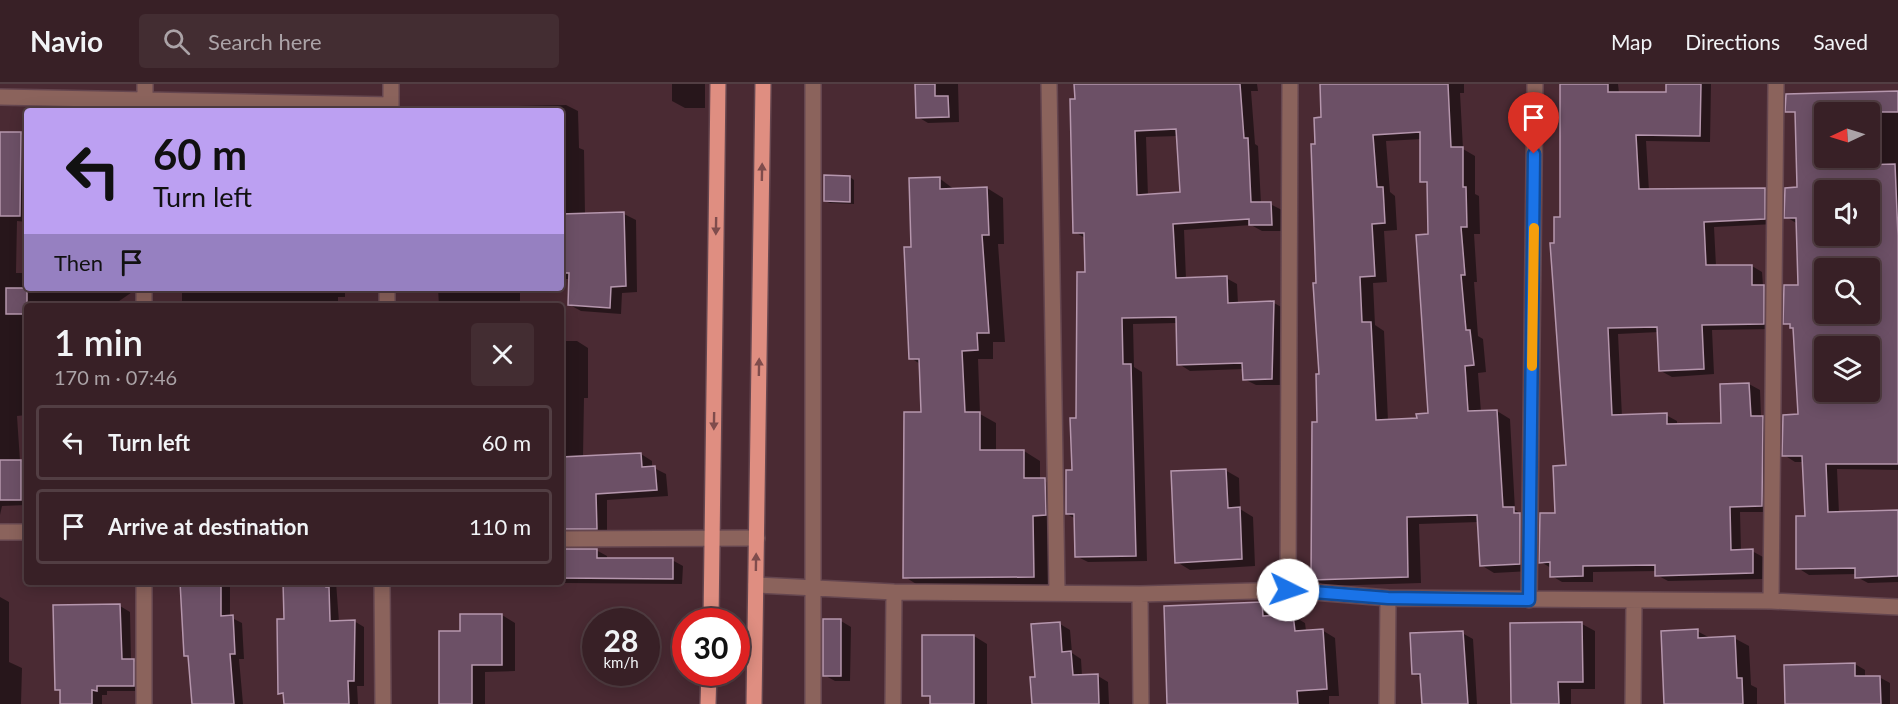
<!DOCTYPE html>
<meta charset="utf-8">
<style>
body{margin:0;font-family:Lato,sans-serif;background:#432d32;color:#f1f3f6;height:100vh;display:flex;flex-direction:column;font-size:22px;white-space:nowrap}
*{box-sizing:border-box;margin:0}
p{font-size:20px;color:#aba3a7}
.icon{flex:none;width:33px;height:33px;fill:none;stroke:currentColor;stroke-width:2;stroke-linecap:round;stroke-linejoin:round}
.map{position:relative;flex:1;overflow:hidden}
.drawer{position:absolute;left:24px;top:219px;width:540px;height:282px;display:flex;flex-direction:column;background:#382026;border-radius:6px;box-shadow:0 3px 15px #0003,0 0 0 2px #523e43}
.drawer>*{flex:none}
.hud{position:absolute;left:24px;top:24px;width:540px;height:183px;border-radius:6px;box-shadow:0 3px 15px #0003,0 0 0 2px #523e43;background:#bca0f2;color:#111;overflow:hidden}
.needle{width:39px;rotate:266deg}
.buttons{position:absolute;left:1814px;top:18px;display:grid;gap:12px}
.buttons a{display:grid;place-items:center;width:66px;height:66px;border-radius:6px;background:#382026;box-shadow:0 3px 15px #0003,0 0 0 2px #523e43;font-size:30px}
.speed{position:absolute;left:582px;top:524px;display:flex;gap:12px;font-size:30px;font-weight:700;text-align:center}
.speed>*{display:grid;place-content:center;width:78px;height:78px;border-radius:50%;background:#382026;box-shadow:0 3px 15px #0003,0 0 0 2px #523e43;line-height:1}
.speed small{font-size:15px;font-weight:400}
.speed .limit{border:9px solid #d22;background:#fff;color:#111}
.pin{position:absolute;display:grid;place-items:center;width:51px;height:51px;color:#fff;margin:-62px -26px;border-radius:50% 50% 50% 0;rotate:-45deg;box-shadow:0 0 6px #0007}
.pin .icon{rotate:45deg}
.me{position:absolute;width:66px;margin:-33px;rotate:94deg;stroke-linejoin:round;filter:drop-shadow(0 0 4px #0008)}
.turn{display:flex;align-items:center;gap:21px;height:126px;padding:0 30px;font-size:27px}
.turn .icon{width:78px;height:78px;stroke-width:2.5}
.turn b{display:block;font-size:42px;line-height:51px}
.then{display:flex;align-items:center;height:57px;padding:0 30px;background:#0003;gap:12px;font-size:22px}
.round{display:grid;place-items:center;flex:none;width:63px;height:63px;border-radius:6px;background:#432d32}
.summary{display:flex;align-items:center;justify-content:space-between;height:102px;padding:0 30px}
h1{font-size:36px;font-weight:600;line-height:45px}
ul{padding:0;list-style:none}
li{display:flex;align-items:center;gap:18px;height:75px;margin:0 12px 9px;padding:0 18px;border:3px solid #523e43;border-radius:6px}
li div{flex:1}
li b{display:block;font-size:22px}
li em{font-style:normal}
header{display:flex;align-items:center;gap:36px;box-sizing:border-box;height:84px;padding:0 30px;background:#382026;border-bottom:2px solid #523e43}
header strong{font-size:28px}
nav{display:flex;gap:33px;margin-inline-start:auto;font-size:21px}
.search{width:420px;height:54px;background:#432d32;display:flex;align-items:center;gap:15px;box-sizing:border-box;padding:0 21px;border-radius:6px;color:#aba3a7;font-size:22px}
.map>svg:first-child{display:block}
.shadow{fill:#0007;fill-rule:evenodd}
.building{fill:#6c5066;stroke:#b596ad;stroke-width:1.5;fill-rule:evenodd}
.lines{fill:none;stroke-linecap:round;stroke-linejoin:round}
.minor-casing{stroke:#65464f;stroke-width:18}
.major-casing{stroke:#65464f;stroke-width:18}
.minor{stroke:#8b635c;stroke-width:15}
.major{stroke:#df8e81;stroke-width:15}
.oneway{fill:#7f4c4c}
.route-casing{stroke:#114b97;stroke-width:15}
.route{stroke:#1a73e8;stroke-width:10}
.slow{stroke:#f59e0b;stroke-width:10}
</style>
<header>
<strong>Navio</strong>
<div class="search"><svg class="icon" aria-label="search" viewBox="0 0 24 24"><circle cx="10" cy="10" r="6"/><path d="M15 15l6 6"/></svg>Search here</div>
<nav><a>Map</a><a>Directions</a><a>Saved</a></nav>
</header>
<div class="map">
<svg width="1898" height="620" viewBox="0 0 1898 620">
<rect width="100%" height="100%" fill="#4a2a33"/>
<path class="shadow" d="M672,0H705V24H685L672,17Z
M917,0H958L959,38L928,39L918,33Z
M1076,0H1257L1258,7H1251L1255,60L1258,62L1261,120H1270L1282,126V147H1262L1251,141L1184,146L1186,195L1226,194L1237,200L1238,220L1274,219L1285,225L1282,301H1256L1244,295V285L1190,287L1179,280L1177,239L1133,240L1134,283L1142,288L1147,477L1088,478L1076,472V435L1067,430L1073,387L1087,190L1085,154L1075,148ZM1178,52L1182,110L1148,112L1146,53Z
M1322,0H1464V9H1460L1463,65L1475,72V110L1479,112L1480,150H1474L1477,198H1474L1478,252L1483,255L1486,288L1478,289L1481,328L1497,327L1510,335L1515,426L1526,432L1532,487L1494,489L1481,481L1479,438L1419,440L1421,499L1326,502L1313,495L1321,291L1317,61L1322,35ZM1422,55V97L1428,101L1429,331L1418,336L1388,337L1384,247L1375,241L1373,199L1387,198L1384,147L1397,146L1395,112L1390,108L1386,57Z
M1561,0H1618L1619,9L1668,10L1667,0H1711L1710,58L1646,57L1649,107L1765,106L1776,112L1775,140L1714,143L1716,182H1752L1762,188L1763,202L1775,209L1774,245L1712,246L1714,290L1672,293L1661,287L1659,248L1618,250L1622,333L1666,331L1677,337V341L1723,340L1749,300L1760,306L1761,333L1773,339V428H1740L1741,467H1752L1763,473L1764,495L1668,497L1657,491V487L1593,488V498H1562L1552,492L1551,484L1541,478L1557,430L1568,383L1556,160L1561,135Z
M1898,9V386L1837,385L1839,429L1898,428V498L1868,499L1857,493V490L1809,491L1798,484L1807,433L1804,378H1795L1784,371L1800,332L1795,245L1785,239L1799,202L1798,140L1786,133L1798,105L1796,11ZM1824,28H1869V74H1824ZM1824,106H1869V152H1824ZM1824,184H1869V230H1824ZM1824,262H1869V308H1824Z
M566,21L578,27L579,64L584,66L585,131L624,130L636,136L637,208L622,209L621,230L581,227L570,221V195H561V27H518V22Z
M0,49L20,50L27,53V138L17,137L16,189H27V204H138L112,222H27V331L17,332L20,377L27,381V421L2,422L0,431Z
M850,93L854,96V120L830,119L825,117Z
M939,94L955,106L987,104L1003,114L1004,160H998L1005,258H993V275H978L980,330L996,339V368L1024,367L1040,377V395L1061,405L1050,502L921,503L905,493L923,330L920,280L911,274L913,164Z
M182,204H345V213H338V222H182Z
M438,204H520V222H439Z
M561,257H577L588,264V314H584L583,373L641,370L652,377V383L666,390L668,412L607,416V451H561Z
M1225,386L1239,394L1240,425L1253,433L1255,482L1190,486L1177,478Z
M561,466H596L607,472V475L672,476L683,482L682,500L565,499L561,496Z
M182,498H230V533L242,539L244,575H239L243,620H194L189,573L186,571Z
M285,498H336L339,538L354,537L364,543V602H357L358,620H286L285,612L280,609L286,537Z
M0,513L9,518V578L22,584L21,620H0Z
M1262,519L1274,527V533L1293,532L1305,539L1306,547L1322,546L1335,554L1339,612H1329V620H1169Z
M120,522L130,528L131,576L144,582V607H107V611H102V620H61V608L57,605Z
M502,531L515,539V587L485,588V620H441L462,548Z
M841,537L851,543L850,597H835L824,591Z
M1060,540L1070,546L1072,569L1081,575L1082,592H1098L1108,598L1109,620H1033L1036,594Z
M1582,540L1595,547V605H1571V620H1513Z
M1697,547L1712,555L1734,554L1749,562L1751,601L1757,604V620H1666Z
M1462,549L1473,555L1477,620H1423L1422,594L1413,589Z
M974,552L987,560V620H932V615L924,611Z
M1855,580L1865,586V593H1879L1890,599V620H1787Z"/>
<path class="building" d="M915,0H935V12H948L949,33L916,34Z
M1074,0H1240L1244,54H1248L1251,118H1271L1272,141H1249V135L1173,140L1176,194L1227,192L1228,219L1274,217L1272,295L1243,296L1242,279L1177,281L1176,233L1122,234L1123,280H1131L1136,472L1075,473L1074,430H1066V386H1072L1070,334H1076L1077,188H1085L1084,149H1073L1070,15H1075ZM1176,45L1180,108L1137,111L1135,47Z
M1320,0H1448L1451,63H1463V103H1466L1467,143H1461L1465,191H1461L1466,246H1470L1474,281L1465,282L1468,327L1497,326L1503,423H1514V429H1520V480L1480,482L1477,431L1407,433L1408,493L1311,496L1312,338H1317L1316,290H1319L1313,199H1316L1311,60H1315L1314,34L1321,33ZM1420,48V98H1427L1428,150L1416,151L1428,329L1416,330L1417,334L1376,336L1371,238H1362L1360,193L1375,192L1372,140L1385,139L1383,103H1377L1373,51Z
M1560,0H1608V8H1666V0H1701L1700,52L1636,51L1639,105L1765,104V135L1704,138L1706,181H1752V201H1764V240L1702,241L1704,285L1659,287L1657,243L1608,244L1612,331L1667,329V340L1721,339L1720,300L1749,299L1751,332H1763L1762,422L1730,423L1731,466L1753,465V489L1655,492V481L1583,482V492L1550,493V478L1539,479L1540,429H1555L1553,382L1566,381L1550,159H1554V133H1560Z
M1898,7V28H1824V74H1858V81L1895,80L1898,152V380H1826L1828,428L1898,426V492L1855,494V484L1796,485V432H1805L1802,372H1782L1783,331L1798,330L1793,244H1790V240H1783L1784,201H1798L1796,134H1784L1785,104L1797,103L1795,28H1785L1786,10ZM1824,106H1869V152H1824ZM1824,184H1869V230H1824ZM1824,262H1869V308H1824Z
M0,48H21L20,132H0Z
M824,91L850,92V118L824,117Z
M940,93V105L987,103L989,151H982L989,249H977L978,266L962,267L965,328H980V366H1024V394H1045L1046,431L1033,432L1034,493L903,494L904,328H921L919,275H909L904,163H911L909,94Z
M624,128L626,202L611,203L610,224L568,221L569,189H561V130Z
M6,204H27V230H6Z
M641,369L642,383L655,382L657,406L596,410L597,445H561V373Z
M0,376H21V416H0Z
M1226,385L1228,424L1240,423L1242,475L1175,479L1171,387Z
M561,465H597V474H673V495L561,494Z
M180,498H221V532L233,531L235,570H230L234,620H192L188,572H184Z
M283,498H326V503H329L330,537L355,536L354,597H348L349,620H284L283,609L278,610L277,535H284Z
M1262,518L1263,532L1293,530L1295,547L1323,545L1327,605L1297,607L1298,620H1167L1164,522Z
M120,520L122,575H134V602H97V607L92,606V620H60V606H55L53,521Z
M460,530H502V581H472V620H439V547H460Z
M823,535H841V592H823Z
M1060,538L1062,568L1071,567L1073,591L1098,590L1099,620H1032L1030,593H1035L1031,540Z
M1582,538L1583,598H1558L1559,620H1511L1510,539Z
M1698,545V554L1735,552L1737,594H1742L1743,620H1664L1661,547Z
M1463,547L1468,620H1422L1420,590H1412L1410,549Z
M922,551H974V620H930V612H922Z
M1855,579V592H1880L1881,620H1785L1784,581Z"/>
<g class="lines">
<defs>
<path id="minor" d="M1049,0L1057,508
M0,13L391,21
M145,27V0
M391,27V0
M144,222V204
M387,222V204
M0,448H27
M561,455L757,454
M382,498L383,620
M756,501L894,508L1140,510L1288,506L1388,514L1771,517L1898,523
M1288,506L1290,0
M1140,510L1141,620
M1529,516L1535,0
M1771,517L1776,0
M144,620V498
M813,620V0
M893,620L894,508
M1387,620L1388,514
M1633,620L1634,518"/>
<path id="major" d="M711,537L718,0
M708,620L709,588
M754,620L763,0"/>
</defs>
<use href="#minor" class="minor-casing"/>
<use href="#major" class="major-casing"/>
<use href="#minor" class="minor"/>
<use href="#major" class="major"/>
</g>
<defs><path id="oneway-solid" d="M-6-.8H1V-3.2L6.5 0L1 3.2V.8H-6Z" transform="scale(1.5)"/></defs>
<g class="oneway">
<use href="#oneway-solid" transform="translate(762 88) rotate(-89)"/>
<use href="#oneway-solid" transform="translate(716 142) rotate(91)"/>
<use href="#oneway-solid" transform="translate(759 283) rotate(-89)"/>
<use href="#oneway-solid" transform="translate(714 337) rotate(91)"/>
<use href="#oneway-solid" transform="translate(756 478) rotate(-89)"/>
</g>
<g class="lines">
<defs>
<path id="route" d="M1288,506L1388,514L1529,516L1534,70"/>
</defs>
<use href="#route" class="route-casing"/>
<use href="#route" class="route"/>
<path class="slow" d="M1532,282L1534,144"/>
</g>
</svg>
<div class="buttons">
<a><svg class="needle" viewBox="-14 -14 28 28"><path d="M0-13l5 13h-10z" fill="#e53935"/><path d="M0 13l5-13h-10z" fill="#aba3a7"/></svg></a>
<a><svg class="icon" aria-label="sound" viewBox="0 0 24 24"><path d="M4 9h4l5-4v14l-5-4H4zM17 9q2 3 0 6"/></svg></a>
<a><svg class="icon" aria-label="search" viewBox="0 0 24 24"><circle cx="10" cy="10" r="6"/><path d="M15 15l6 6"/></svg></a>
<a><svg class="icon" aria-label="layers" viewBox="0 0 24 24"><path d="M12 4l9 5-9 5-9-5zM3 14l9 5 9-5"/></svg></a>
</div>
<div class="speed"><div>28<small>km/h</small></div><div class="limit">30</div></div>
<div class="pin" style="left:1534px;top:70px;background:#d93025"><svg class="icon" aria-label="arrive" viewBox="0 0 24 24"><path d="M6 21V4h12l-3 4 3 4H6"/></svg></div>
<svg class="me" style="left:1288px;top:506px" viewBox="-20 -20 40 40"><circle r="19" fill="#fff"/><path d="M0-13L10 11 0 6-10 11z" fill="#1a73e8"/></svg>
<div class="hud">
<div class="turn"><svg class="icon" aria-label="left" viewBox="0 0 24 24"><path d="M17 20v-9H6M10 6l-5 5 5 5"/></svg><div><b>60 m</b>Turn left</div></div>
<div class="then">Then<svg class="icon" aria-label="arrive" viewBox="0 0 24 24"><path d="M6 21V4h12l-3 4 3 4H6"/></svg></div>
</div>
<section class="drawer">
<div class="summary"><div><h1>1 min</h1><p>170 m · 07:46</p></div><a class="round"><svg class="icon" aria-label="close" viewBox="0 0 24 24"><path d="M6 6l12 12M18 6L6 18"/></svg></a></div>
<ul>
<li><svg class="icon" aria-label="left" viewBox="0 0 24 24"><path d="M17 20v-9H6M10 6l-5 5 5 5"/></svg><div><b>Turn left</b></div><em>60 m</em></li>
<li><svg class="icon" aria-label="arrive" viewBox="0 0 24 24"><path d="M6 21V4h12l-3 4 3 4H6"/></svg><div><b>Arrive at destination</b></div><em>110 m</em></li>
</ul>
</section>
</div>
